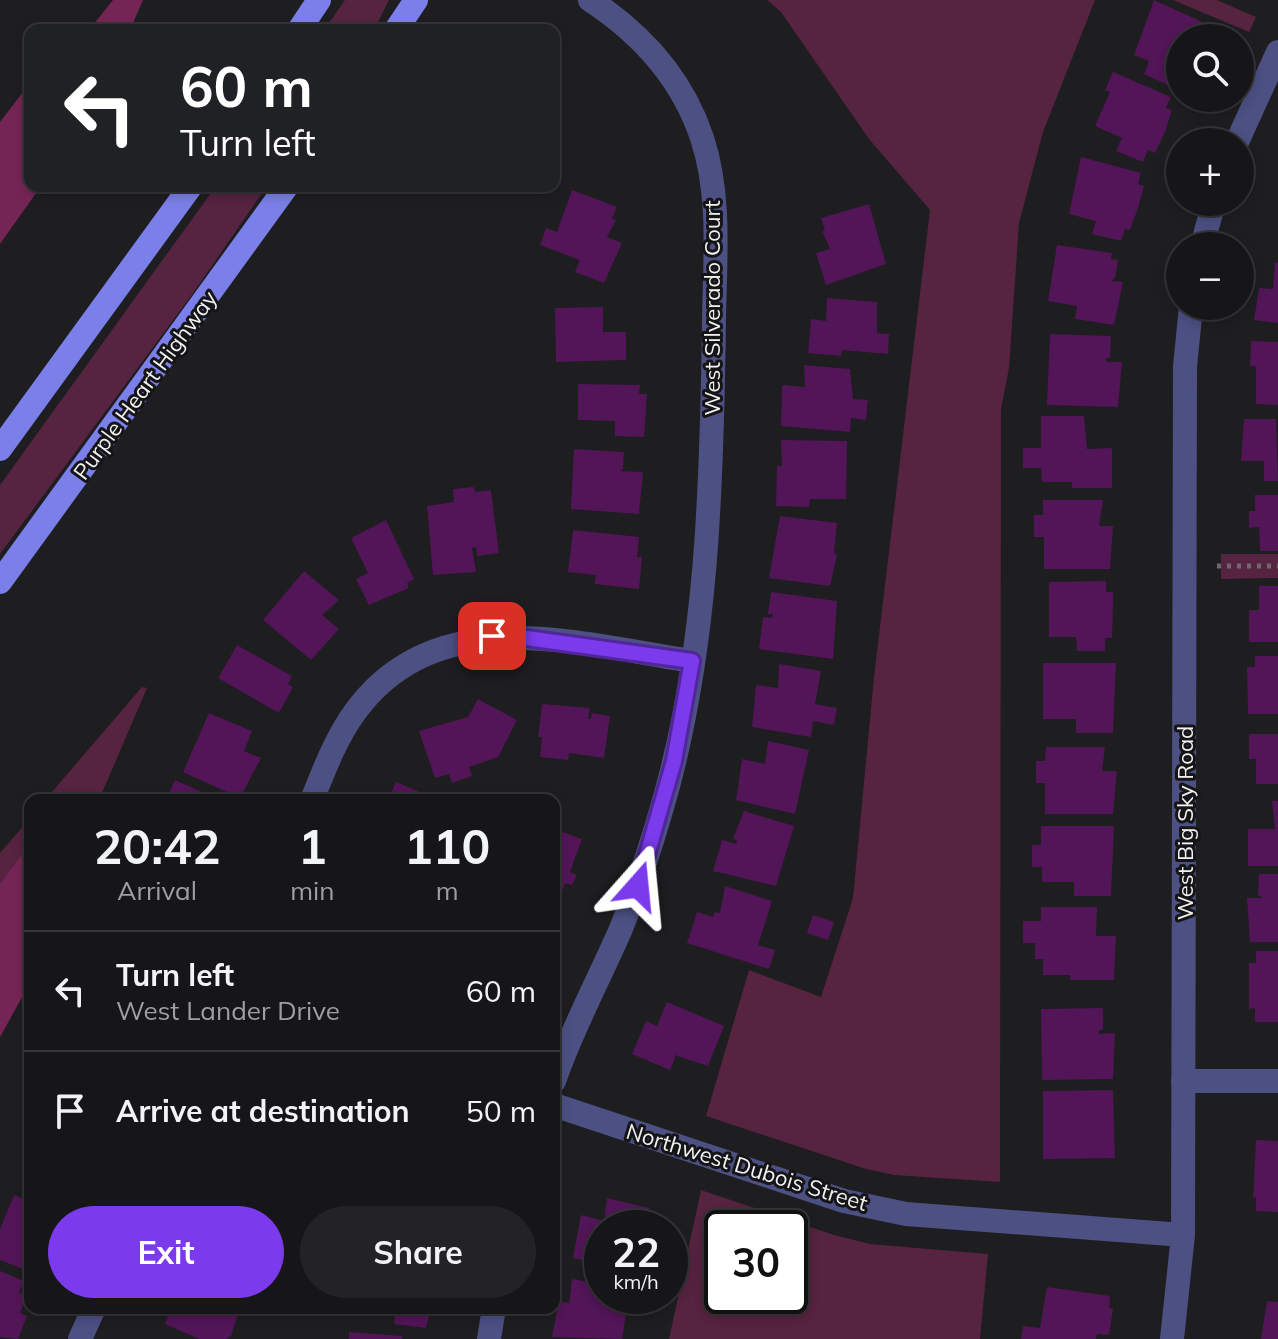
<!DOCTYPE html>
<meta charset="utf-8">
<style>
body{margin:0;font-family:Mulish,sans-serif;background:#232325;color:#f1f3f6;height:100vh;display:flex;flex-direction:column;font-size:30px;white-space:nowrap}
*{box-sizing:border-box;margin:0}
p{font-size:26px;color:#9e9fa2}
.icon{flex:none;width:44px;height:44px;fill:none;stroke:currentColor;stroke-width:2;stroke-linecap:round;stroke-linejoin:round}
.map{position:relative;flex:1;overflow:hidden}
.side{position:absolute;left:24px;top:794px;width:536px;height:520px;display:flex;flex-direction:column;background:#161618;border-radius:16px;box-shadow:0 4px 12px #0003,0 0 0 2px #353537}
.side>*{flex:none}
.guide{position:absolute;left:24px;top:24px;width:536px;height:168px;border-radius:16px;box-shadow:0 4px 12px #0003,0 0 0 2px #353537;background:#202124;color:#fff;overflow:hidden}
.fabs{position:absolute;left:1166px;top:24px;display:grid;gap:16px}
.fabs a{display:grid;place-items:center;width:88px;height:88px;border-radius:50%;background:#161618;box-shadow:0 4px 12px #0003,0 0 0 2px #353537;font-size:40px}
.speed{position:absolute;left:584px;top:1210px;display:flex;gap:16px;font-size:40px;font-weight:700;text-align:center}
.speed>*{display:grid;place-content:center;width:104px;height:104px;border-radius:50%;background:#161618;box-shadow:0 4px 12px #0003,0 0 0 2px #353537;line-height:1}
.speed small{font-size:20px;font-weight:400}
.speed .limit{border:4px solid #111;border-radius:12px;background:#fff;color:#111}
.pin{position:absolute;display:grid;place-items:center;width:68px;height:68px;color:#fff;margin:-34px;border-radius:16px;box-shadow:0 4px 12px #0006}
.me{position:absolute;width:88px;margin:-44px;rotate:18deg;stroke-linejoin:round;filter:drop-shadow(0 0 6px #0008)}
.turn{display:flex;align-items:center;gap:28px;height:168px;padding:0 24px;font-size:36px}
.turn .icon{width:104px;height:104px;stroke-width:2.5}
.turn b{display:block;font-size:56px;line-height:68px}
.eta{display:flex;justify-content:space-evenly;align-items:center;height:136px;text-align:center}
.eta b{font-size:48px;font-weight:700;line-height:56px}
.button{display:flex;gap:16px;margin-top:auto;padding:16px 24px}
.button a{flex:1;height:92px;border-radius:48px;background:#7c3aed;color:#fff;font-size:32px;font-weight:700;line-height:92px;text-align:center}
.button a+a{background:#232325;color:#f1f3f6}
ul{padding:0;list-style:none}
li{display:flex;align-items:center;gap:24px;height:120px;padding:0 24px;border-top:2px solid #353537}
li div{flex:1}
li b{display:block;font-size:30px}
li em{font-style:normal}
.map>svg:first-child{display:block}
.green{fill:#562340;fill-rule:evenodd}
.forest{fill:#752555}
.building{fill:#521557}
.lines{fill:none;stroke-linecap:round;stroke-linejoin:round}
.path{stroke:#6a6a6c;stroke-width:5;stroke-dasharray:4 6;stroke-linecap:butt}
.street{stroke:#4c5082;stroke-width:24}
.primary{stroke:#7b7fe9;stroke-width:24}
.route-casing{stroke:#51269a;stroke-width:20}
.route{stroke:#7c3aed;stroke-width:14}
.labels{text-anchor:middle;stroke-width:6;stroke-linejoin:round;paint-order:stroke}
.street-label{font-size:22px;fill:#f1f1f2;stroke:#151416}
</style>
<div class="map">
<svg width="1278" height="1339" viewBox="0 0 1278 1339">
<rect width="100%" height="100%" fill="#1e1d20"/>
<path class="green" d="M345,0H389L374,30H324Z
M767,0H1095L1043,132L1019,223L1009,368L1001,409L1000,1182L894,1175L866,1169L706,1116L749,970L821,997L853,898L874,677L930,210L869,139L781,12Z
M1173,0H1217L1256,17L1249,32Z
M216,186H267L191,296L0,554V485Z
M1221,554H1278V578L1221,579Z
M142,687L147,688L99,800H45Z
M30,818V963L0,1034V853Z
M701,1190L834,1235L870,1244L988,1254L980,1339H669ZM790,1228V1296H722V1228Z"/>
<path class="forest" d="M113,0H143L130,30H89Z
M30,83V186H41L0,244V122Z
M30,844V983L0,1037V884Z"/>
<path class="building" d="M1154,0L1207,24L1200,38H1180V75L1174,88L1144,74L1149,61L1134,55Z
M1113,72L1171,97L1166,108L1172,110L1165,132L1155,153L1148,150L1143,162L1116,151L1122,138L1095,126L1110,92L1105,90Z
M1081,157L1141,173L1138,184L1144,186L1138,208L1130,230L1125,229L1121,241L1092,234L1096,221L1069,214Z
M572,190L617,207L612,219L616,220L607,237L622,243L604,283L575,272L580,260L540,245L546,228L557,232Z
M869,204L886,264L826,285L816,253L830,249L822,231L825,230L821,218Z
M1057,245L1112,253L1111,259L1118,260L1115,278L1111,281L1123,282L1114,325L1075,319L1077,306L1048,301Z
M1275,262L1278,263V323L1254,320L1259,288L1273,289Z
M827,298L877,302V333L889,334L888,354L842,350L841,356L808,353L811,319L826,321Z
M603,307V332H626V360L556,362L555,308Z
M1050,334L1111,336L1110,358H1106V362H1122L1118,407L1047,405Z
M1251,341L1278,342V405L1256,404V366H1250Z
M804,365L850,369L853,399L868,400L866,420L851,418L850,432L781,426L782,385L805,387Z
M578,384L640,385L639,394H647L644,437L615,436V421L578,420Z
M1041,416H1084L1087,449L1112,448V488H1072V482H1042L1041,468H1023V448H1041Z
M1244,419H1276L1278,481H1264V461H1241Z
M781,440L847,441L846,499H810L809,507L776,506L777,466H782Z
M574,449L624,452L623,469L620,471L643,472L639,514L571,509Z
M474,487L475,492L491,490L499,553L477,556L476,547L472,548L476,572L433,575L427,506L454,502L453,489Z
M1255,495H1278V551H1260L1259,527L1249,528V511H1255Z
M1043,500H1103L1099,526H1113L1110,569H1044V537H1034V515H1043Z
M780,516L837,523L834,553L837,555L830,586L769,578Z
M386,520L414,579L407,583L409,588L369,605L356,579L368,573L351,538Z
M573,530L639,537L637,557H642L639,589L595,584L596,575L568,572Z
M304,571L339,600L322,615L339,629L311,660L263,620Z
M1106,581V592H1113V606L1112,638H1105V651H1077L1076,637H1049V582Z
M1259,586H1278V642H1249V610H1259Z
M771,592L837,601L833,659L759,649L763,617L772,618L773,614H768Z
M237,645L292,676L288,684L293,687L279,713L218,678Z
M1255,656H1278V714H1248L1247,667H1255Z
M1043,663H1116L1113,733H1076V719H1043Z
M779,664L821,671L815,704L837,708L834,725L813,721L811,737L752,727L756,685L778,688Z
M478,699L517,720L498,757L469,767L472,776L452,783L449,774L435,778L419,731L468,717Z
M542,704L590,708L588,719H591L592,713L610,716L604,758L569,753L568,760L540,757L542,737H538Z
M209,713L252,731L244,751L261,758L240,798L183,772Z
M1249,734H1278V784H1256V759H1249Z
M768,741L809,750L795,814L736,800L742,759L765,764Z
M1046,747H1105L1102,771H1117L1113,814H1045V783H1036V761H1045Z
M175,780L211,796L209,800H166Z
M396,782L438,800H388Z
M1272,801H1278V866H1248V829H1275Z
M744,811L794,826L776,886L713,871L722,840L736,844L737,840L733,839Z
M1041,826H1114L1111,896H1074V882H1042V867H1032V845H1041Z
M554,829L582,839L570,872L577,875L572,885L565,883L560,897L554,895Z
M1259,874H1278V942H1250L1247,898H1263L1258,895Z
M725,886L772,901L758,945L775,950L769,969L687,943L697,912L713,917L715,912L720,913Z
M1041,907H1097L1096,936H1116L1114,980H1070V975H1043V959H1035V943H1023V921H1041Z
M813,915L834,922L828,940L807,933Z
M1256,951H1278V1022H1255V1008L1249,1009V963H1256Z
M667,1002L724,1026L708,1066L677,1056V1053L670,1070L632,1054L646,1021L657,1026Z
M1103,1008V1030H1099V1034L1115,1033L1113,1079L1042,1080L1041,1009Z
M1113,1090L1115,1158L1043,1159V1091Z
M1256,1140L1278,1141V1212L1256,1211V1197L1253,1198Z
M14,1195L30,1202V1272L0,1260V1229Z
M607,1198L649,1208L644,1228H602V1265L573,1258L581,1215L604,1221Z
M0,1271L24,1281L19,1292L27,1297L20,1313L27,1316L18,1339L0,1337Z
M572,1279L602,1284V1296H629L622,1339L552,1337L559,1301L569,1303Z
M1047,1287L1110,1296L1109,1308L1113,1309L1109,1335L1097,1334L1096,1339H1021L1023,1326L1040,1328Z
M1267,1301L1278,1302V1339H1261Z
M172,1308H240L231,1336L226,1339H199L165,1324Z
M363,1308H431L426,1328L394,1324L395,1314Z
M349,1332L402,1336V1339H349Z"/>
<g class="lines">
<path class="path" d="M1217,566H1278"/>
<path class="street" d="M1237,142L1278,52
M1202,246L1214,202
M312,800C324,770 336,738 355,712C436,600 578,644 692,661
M554,1081C572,1029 598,981 620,931C636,892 649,852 661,811C708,653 712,482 714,318C715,259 721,195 702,138C682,78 642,34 590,0
M1183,1081H1278
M554,1105L844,1201L906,1214L1183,1235
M80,1339L94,1308
M489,1339L494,1308
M1172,1339L1183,1235L1185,367L1191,306"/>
<path class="primary" d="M299,30L319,0
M396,30L416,0
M0,449L191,186
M0,582L287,186"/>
</g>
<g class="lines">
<defs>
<path id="route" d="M492,636H512L692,661L674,761L638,886"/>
</defs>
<use href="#route" class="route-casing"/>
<use href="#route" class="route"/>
</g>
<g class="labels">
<g class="street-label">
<text transform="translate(712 308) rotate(-90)" y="8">West Silverado Court</text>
<text transform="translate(145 385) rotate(-54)" y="8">Purple Heart Highway</text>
<text transform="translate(1185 823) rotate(-90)" y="8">West Big Sky Road</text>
<text transform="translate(747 1167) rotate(17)" y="8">Northwest Dubois Street</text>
</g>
</g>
</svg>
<div class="fabs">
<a><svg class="icon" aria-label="search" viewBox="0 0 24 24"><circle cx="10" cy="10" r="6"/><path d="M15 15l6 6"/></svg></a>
<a>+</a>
<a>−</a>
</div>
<div class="speed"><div>22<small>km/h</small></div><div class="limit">30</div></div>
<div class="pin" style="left:492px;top:636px;background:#d93025"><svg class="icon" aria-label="arrive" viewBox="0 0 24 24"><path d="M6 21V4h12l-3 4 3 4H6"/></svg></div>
<svg class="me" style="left:638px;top:886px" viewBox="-20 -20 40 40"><path d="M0-17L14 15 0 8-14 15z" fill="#7c3aed" stroke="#fff" stroke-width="4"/></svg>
<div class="guide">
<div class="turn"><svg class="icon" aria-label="left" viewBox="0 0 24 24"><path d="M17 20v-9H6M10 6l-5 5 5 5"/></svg><div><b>60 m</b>Turn left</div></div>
</div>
<section class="side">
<div class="eta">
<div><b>20:42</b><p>Arrival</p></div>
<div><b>1</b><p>min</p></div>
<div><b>110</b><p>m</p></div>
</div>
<ul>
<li><svg class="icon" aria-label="left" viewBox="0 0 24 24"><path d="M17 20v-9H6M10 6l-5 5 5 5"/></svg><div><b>Turn left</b><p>West Lander Drive</p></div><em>60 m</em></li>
<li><svg class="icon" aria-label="arrive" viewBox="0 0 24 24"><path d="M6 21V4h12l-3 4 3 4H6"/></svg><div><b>Arrive at destination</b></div><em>50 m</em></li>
</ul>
<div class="button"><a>Exit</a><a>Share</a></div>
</section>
</div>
